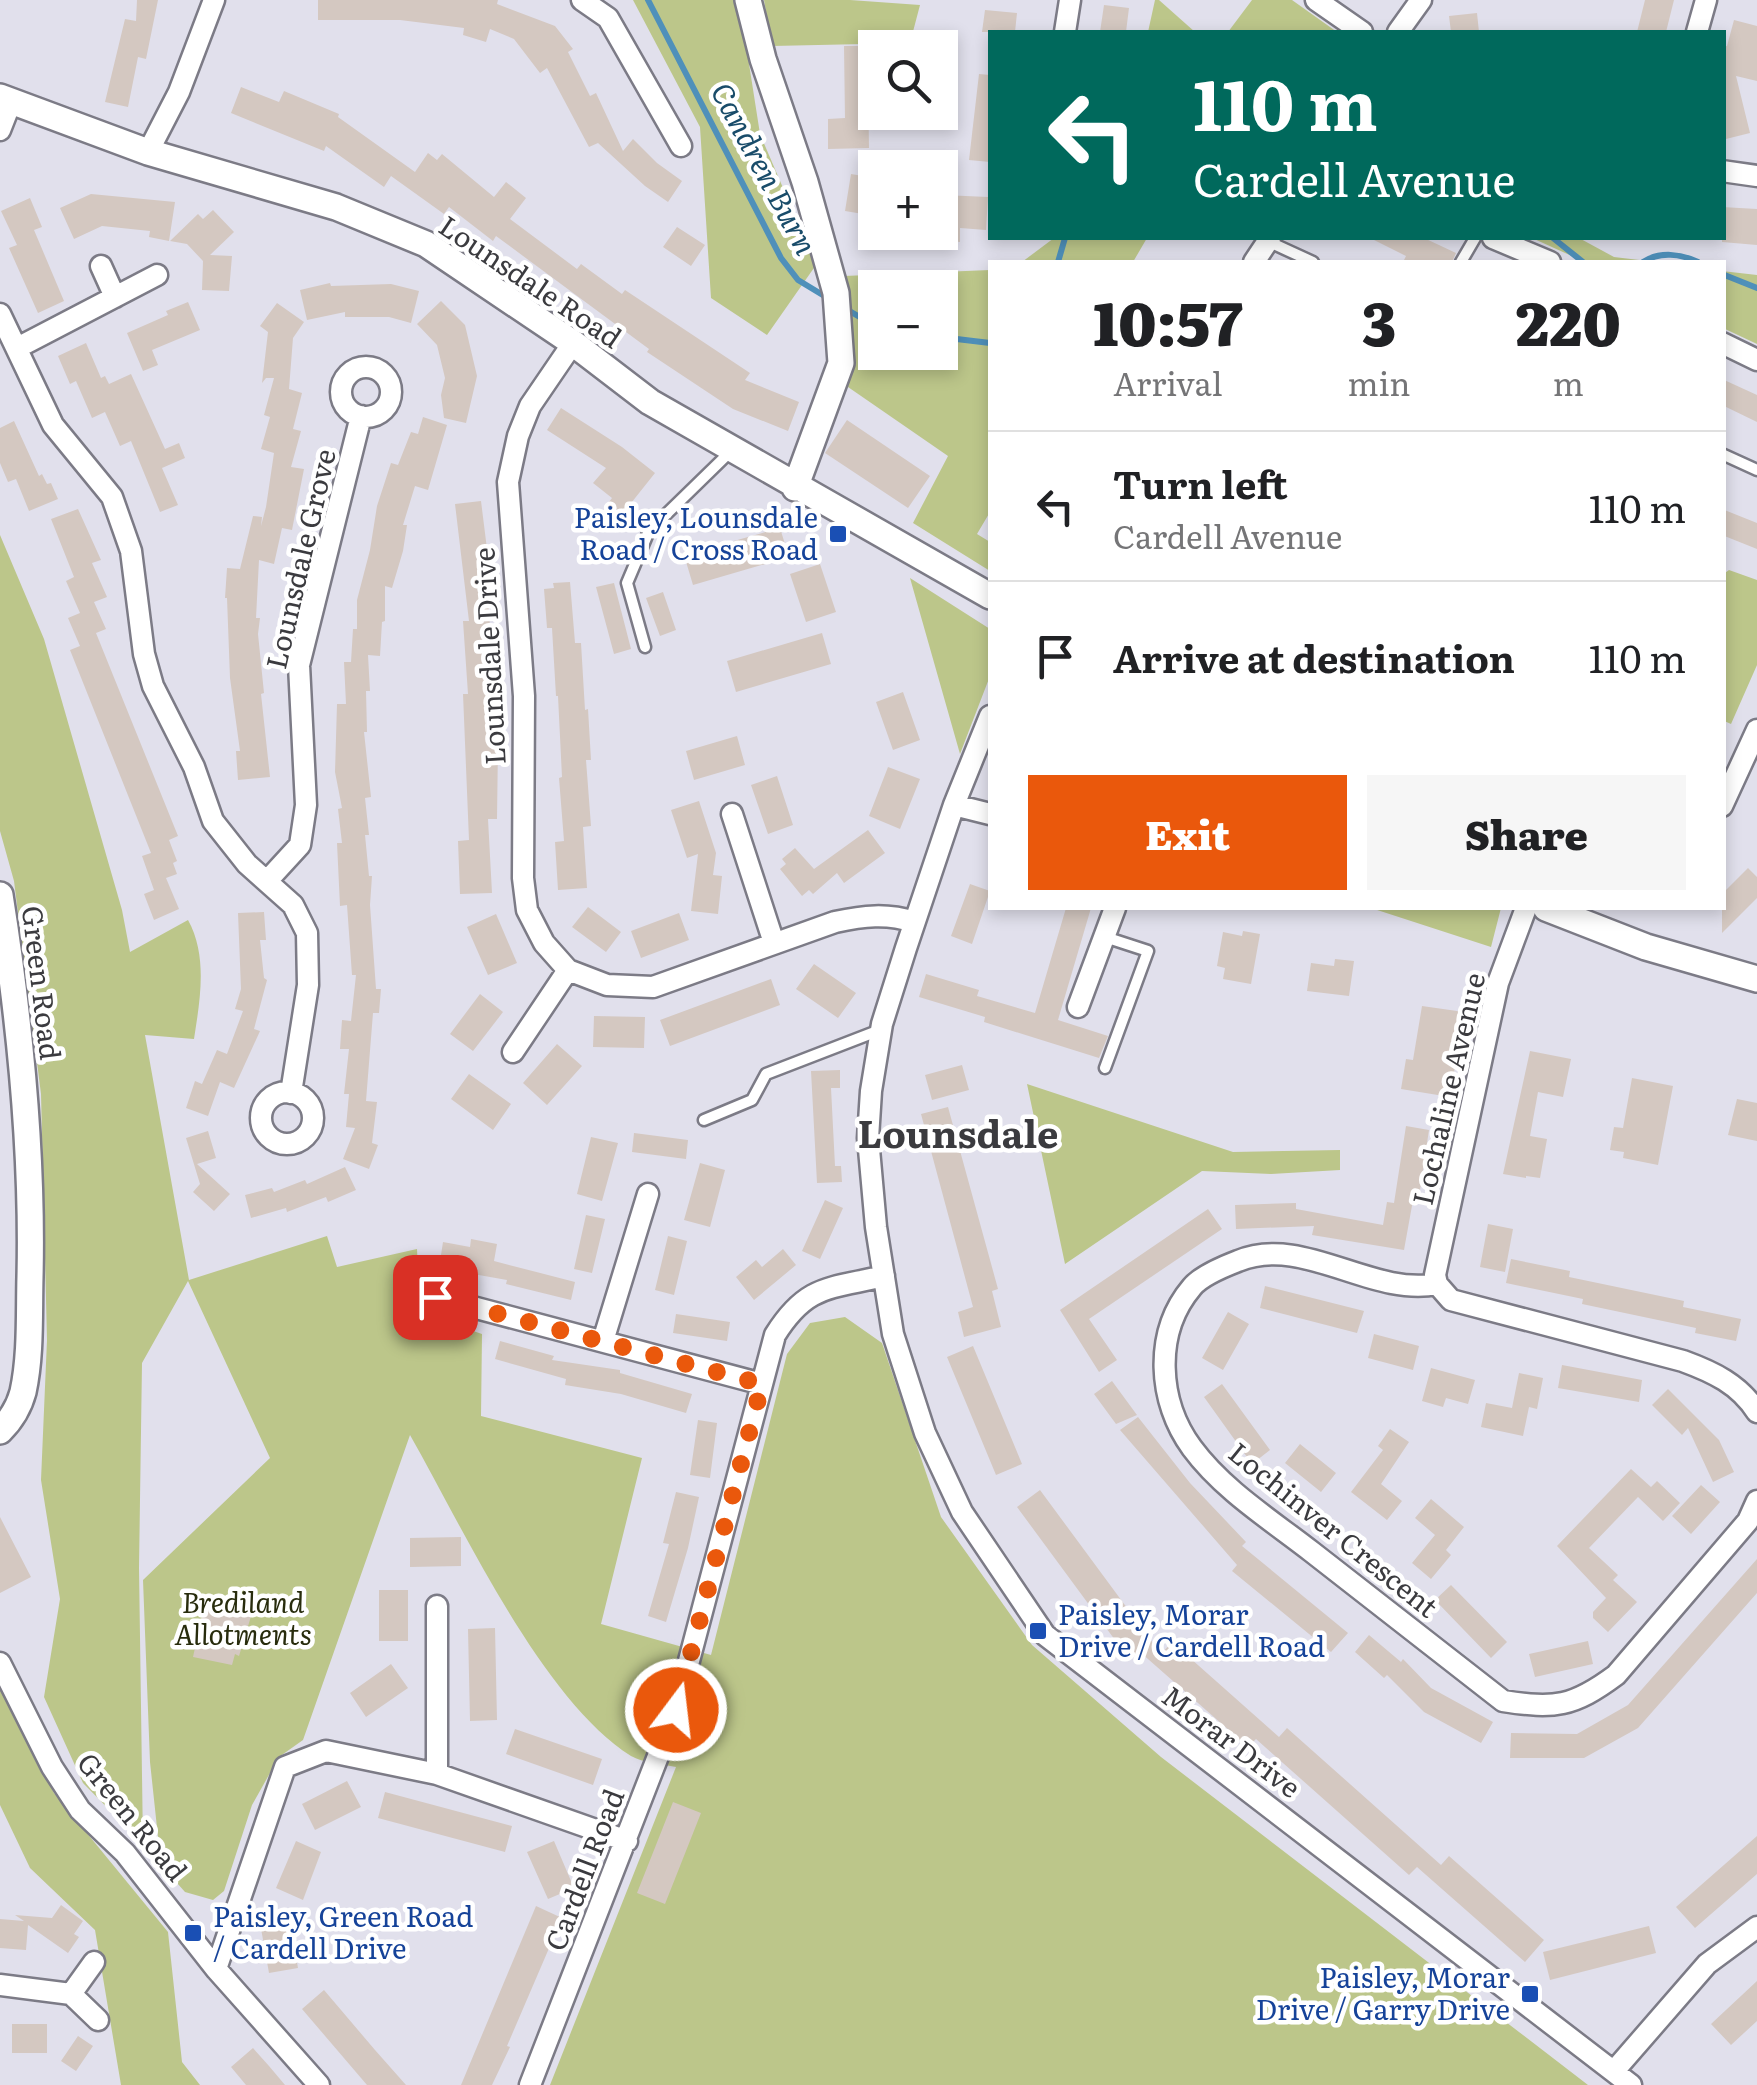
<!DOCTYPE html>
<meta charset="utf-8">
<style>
body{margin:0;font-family:Literata,serif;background:#f6f6f6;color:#202124;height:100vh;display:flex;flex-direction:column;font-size:38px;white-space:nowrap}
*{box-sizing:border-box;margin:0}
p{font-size:32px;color:#757577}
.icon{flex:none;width:55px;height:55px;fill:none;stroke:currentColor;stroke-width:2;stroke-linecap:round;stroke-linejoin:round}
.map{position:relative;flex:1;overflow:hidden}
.panel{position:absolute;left:988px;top:260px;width:738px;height:650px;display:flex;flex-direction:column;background:#fff;border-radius:0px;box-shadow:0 5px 15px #0003}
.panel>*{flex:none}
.hud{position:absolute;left:988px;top:30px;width:738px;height:210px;border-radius:0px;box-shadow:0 5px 15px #0003;background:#00695c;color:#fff;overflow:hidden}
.controls{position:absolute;left:858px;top:30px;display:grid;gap:20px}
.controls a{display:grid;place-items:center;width:100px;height:100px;border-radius:0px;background:#fff;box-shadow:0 5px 15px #0003;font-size:50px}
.pin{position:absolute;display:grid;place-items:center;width:85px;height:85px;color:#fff;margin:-42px;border-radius:20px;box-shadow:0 5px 15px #0006}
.me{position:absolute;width:110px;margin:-55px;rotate:15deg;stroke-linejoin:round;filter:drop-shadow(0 0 8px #0008)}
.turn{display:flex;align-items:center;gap:35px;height:210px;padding:0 40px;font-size:45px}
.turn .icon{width:130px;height:130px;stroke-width:2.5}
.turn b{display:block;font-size:70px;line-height:85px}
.eta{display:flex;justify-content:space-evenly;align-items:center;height:170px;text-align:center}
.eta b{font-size:60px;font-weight:800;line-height:70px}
.primary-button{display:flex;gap:20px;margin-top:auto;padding:20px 40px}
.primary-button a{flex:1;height:115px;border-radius:0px;background:#ea580c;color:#fff;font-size:40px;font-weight:800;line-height:115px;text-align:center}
.primary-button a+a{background:#f6f6f6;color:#202124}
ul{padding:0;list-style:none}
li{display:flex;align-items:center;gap:30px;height:150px;padding:0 40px;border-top:2px solid #e0e0e0}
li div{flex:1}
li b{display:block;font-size:38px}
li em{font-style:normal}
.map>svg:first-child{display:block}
.green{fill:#bcc68a;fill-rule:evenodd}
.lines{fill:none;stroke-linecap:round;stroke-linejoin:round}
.stream{stroke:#4f90ba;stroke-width:6}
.building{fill:#d4c8c1}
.service-casing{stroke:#7c7b86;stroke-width:15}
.minor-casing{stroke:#7c7b86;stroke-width:25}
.tertiary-casing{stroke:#7c7b86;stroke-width:30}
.service{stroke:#fff;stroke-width:10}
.minor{stroke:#fff;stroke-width:20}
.tertiary{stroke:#fff;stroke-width:25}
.route{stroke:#ea580c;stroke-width:18;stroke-dasharray:0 32.4}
.transit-dot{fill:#1a4fb4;stroke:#fff;stroke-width:4}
.labels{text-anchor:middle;stroke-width:9;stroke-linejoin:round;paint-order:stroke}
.street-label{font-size:28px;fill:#3b3b3f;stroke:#fff}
.transit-label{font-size:28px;fill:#164399;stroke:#fff;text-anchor:end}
.park-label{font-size:28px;font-style:italic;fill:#282c0d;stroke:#fff}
.water-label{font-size:30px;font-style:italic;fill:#194c6a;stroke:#fff}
.district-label{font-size:38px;font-weight:bold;fill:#3b3b3f;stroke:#fff}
</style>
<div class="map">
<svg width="1757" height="2085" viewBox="0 0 1757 2085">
<rect width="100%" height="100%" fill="#e1e0ec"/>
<path class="green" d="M633,0H739L760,134L816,265L767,335L711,298L700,127Z
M764,0H850L920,5L910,43L772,46Z
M1155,0H1159L1195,32H1148Z
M1252,0H1292L1337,32H1228Z
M1054,238H1147L1133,262H1022Z
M1532,238H1579L1614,257L1656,262H1585Z
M990,270V512L977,534L990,542V571L913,523L948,456L848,387L844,276ZM875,288H940V352H875Z
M1722,271L1757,275V344L1723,328Z
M0,535L44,639L122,910L130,952L188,920C208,956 200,1000 194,1039L145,1035L189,1280L327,1236L337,1267L417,1249L420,1313L482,1334L481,1416L642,1458L601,1624L711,1655L787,1354L810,1323L845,1317L882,1343L941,1517L1032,1645L1161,1757L1588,2085H550L676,1767C662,1764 643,1763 631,1756C542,1700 463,1528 410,1435L303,1740L279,1757L252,1805L224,1891L213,1900L185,1892L161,1865L150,1762L143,1580L270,1458L188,1281L142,1363L139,1568L143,1844L83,1783L44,1697L60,1599L41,1480L47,1340L41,1094L14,881L0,831Z
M1729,570L1757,580V665L1731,724L1722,720V575Z
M910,578L990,629V676L960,754Z
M1371,908H1501L1491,947Z
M1027,1084L1233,1152L1340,1150V1170L1271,1174L1202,1171L1065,1264Z
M0,1687L54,1793L168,1932L182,2062L200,2085H121L95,1930L30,1868L0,1805Z"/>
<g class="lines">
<path class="stream" d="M648,0L781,258L798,280L831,300
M1553,238L1583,262
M1058,262L1065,238
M1643,262C1660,251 1681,254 1698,262
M1722,274L1757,288
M846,309L875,326
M940,337L990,343"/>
</g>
<path class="building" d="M137,0H158L146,59L138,57L128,107L105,102L125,19L136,21Z
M318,0H498L497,4L555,26L573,49L568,52L590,96L596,93L623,151L633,139L657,163L682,181L668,202L645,186L598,143L589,147L547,68L540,73L514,39L490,29L486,42L463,35L464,28L400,20H318Z
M1645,0H1674L1666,32H1637Z
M1104,5L1129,8L1126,32H1100Z
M985,10L1017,13L1015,32H982Z
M1477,13L1479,32H1451L1449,16Z
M1734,20L1757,26V81L1736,76L1750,133L1722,140V47L1727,46Z
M844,46H875L873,87H868L869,148L828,149V119L845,118Z
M979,74L990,75V162L969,160Z
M241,87L279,102L284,91L339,114L338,117L415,172L428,153L437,160L442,154L494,197L506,182L526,198L510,219L577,269L581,264L622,294L625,290L750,373L745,380L799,402L788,431L733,409L647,352L649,349L496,236L493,241L449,207L444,214L391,176L384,187L326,146L324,151L231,113Z
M851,174L875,178V216L845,211Z
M91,194L175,202L169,241L149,237L150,231L102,226L74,239L60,208Z
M943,195L988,197L986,230L960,228V242L940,240Z
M30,198L42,227L34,230L64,301L38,313L9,248L17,245L1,211Z
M1722,207L1757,209V245L1722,242Z
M213,210L234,232L210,255L232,256L229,291L202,290L203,261L187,244L170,241L198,214L203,219Z
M677,227L705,245L691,266L663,247Z
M1370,238H1424L1456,253L1452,262H1403L1406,256Z
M330,283L331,286L391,284L419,291L411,323L389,317H345V312L307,320L300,290Z
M441,301L465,325L477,376L466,423L444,418L441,395L445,378L437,345L417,324Z
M188,302L200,330L152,350L158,365L143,371L127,333L168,315L166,311Z
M277,303L304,322L293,338L289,389L302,393L293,429L301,431L291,467L304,469L292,530L282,528L274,564L259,560L256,618H260L258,634L264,693L261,694L270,777L238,780L236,751H240L230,678L227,598H225L227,568L240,569L253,516L262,517L261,526L266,507L274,453L261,449L270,417L264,415L274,378H266L262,383L268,332L260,326Z
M86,343L101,378L105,376L109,384L131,374L165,449L179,443L185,458L162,468L178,505L160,512L131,441L120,446L105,412L92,418L76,381L70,384L58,356Z
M1722,379L1757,395V422L1722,405Z
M561,408L622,447L655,473L620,517L606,506L612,498L593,483L606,468L547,430Z
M423,417L447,425L428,490L415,486L403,525H407L403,551L392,588L385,586V621L382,622L380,656L368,655L370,691H366L367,732H364L371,797L365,798L369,835H365L369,876H372L370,905L376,989H381L379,1013H373L366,1101L377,1102L372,1143L378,1145L369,1169L343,1159L355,1128L346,1127L349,1094H344L349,1049H340L342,1020L351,1021L356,975H352L347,905L340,906L337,843H342L338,809L342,808L335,772L337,704H346L344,662H351L353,629H357V600L370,550L377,506L391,463L398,465L411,432L418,434Z
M847,420L930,476L908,508L825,453Z
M14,421L39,476L42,474L47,484L51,483L58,499L29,511L16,479L8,482L0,463V428Z
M481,501L493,597L488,598L498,745L497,819H488L492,893L460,894L458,841L469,840L463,694H468L463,621H469L455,504Z
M78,509L101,560L92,563L107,597L94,602L106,629L96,633L178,836L169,840L177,861L173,863L177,874L166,878L179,909L154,920L144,894L154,890L142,856L151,853L70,650L80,646L68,618L80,613L66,581L74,577L51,519Z
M1722,509L1757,523V549L1722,535Z
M780,528L789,557L693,585L684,555Z
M820,564L836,612L806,622L790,574Z
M570,582L575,643H581L585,710L588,709L591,760H586L591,826L583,827L587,888L558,890L555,842L564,841L559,778L562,777L558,696H556L552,628H547L544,589L554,588L553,583Z
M614,583L631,649L614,654L596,587Z
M663,592L676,630L660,636L646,598Z
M822,633L831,664L736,692L727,661Z
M903,692L920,740L893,750L876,702Z
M737,736L745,765L694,780L686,751Z
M888,767L920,779L900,829L869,816Z
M777,776L793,825L768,834L751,785Z
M699,801L716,853L713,875L722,876L718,914L691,911L698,854L687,858L671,810Z
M868,830L885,853L844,883L837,873L813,894L809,890L802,896L780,869L786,864L782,859L795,848L814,869Z
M1748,868L1757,877V898L1722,933V894Z
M970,884L990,891L972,944L951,936Z
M588,907L621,932L606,952L572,927Z
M1066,908H1091L1058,1020L1108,1036L1099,1058L984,1022L985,1017L919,997L926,974L979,990L977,996L1035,1013Z
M264,912L266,940H260L264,978L267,980L254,1029L260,1031L234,1088L220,1082L208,1116L186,1108L195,1081L202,1084L217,1050L227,1054L243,1011L235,1009L241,989L238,913Z
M679,913L689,940L641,958L631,931Z
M496,914L517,963L488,975L467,927Z
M1243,931L1260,934L1251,984L1223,979L1225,968L1217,966L1223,932L1242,936Z
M1335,959L1354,961L1349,996L1307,991L1311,963L1334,966Z
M814,964L856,993L838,1018L796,989Z
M771,979L780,1005L670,1046L660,1020Z
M480,994L503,1012L473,1051L450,1034Z
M1422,1006L1464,1012L1450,1097L1401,1089L1406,1059L1413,1060Z
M594,1016L645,1017L644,1048L593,1047Z
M557,1044L582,1066L547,1105L523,1083Z
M1530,1051L1571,1059L1563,1097L1538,1092L1530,1136L1547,1139L1540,1178L1526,1176V1178L1503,1174Z
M962,1065L969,1090L932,1100L925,1075Z
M840,1070V1088H831L835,1166H841L842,1182L817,1183L811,1071Z
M469,1074L511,1104L493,1130L451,1099Z
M1632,1078L1673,1086L1658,1165L1623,1158L1624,1152L1610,1150L1614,1127L1623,1128Z
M1737,1099L1757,1103V1141L1728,1135Z
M948,1107L998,1289L992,1291L1001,1327L964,1337L958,1312L973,1307L921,1114Z
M1406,1126L1429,1130L1420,1190L1415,1189L1404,1250L1312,1235L1314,1226L1236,1229L1235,1205L1296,1203V1209L1383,1225L1387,1202L1394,1203Z
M208,1131L216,1158L197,1164L230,1194L214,1211L193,1192L200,1184L186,1138Z
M634,1133L688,1140L686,1159L632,1152Z
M591,1137L618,1143L602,1201L577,1194Z
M700,1163L725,1170L710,1227L684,1220Z
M345,1167L356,1190L328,1202L326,1197L287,1212L286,1208L251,1218L245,1195L272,1188L274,1192L305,1180L307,1184Z
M825,1200L843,1208L820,1259L802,1251Z
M1208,1209L1222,1229L1089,1319L1117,1360L1099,1372L1060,1310Z
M586,1215L605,1219L592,1273L574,1269Z
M1488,1224L1513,1229L1505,1272L1480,1267Z
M668,1236L687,1241L674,1295L655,1290Z
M471,1239L497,1244L494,1261L575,1282L571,1300L506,1284L507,1280L439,1268L443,1242L470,1247Z
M783,1249L796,1265L754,1300L736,1277L756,1260L762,1267Z
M1511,1259L1570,1271L1569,1277L1684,1301L1683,1307L1741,1319L1736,1341L1695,1333L1696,1328L1582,1304L1583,1299L1506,1283Z
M1265,1286L1364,1311L1357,1333L1260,1308Z
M1228,1312L1249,1324L1223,1370L1202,1358Z
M676,1314L730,1322L727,1341L673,1333Z
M1374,1334L1419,1346L1413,1370L1368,1358Z
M500,1341L554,1356L552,1360L620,1370V1373L692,1394L686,1413L621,1394L565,1385L566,1379L495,1359Z
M973,1346L1022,1464L996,1475L947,1357Z
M1562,1365L1642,1380L1639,1402L1558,1388Z
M1431,1368L1475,1380L1468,1404L1446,1398L1443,1407L1422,1401Z
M1519,1373L1543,1378L1537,1409L1529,1407L1523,1436L1481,1427L1486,1403L1512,1408Z
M1112,1381L1137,1415L1116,1424L1094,1394Z
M1222,1384L1270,1450L1252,1464L1204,1397Z
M1668,1389L1719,1440L1734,1472L1713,1482L1688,1428L1682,1435L1652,1405Z
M1138,1417L1190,1483L1246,1542L1242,1546L1348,1633L1331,1652L1232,1571L1237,1565L1120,1430Z
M698,1420L717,1423L710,1478L690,1475Z
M1390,1429L1409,1442L1381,1484L1402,1501L1387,1520L1351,1492L1383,1450L1378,1446Z
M1300,1444L1336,1473L1321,1492L1285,1463Z
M1631,1469L1651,1487L1657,1481L1680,1503L1663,1521L1638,1497L1589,1548L1618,1575L1613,1580L1637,1602L1608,1632L1593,1618V1612L1606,1598L1557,1546Z
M1701,1485L1720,1502L1691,1534L1672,1516Z
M1040,1490L1161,1654L1172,1642L1279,1737L1287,1728L1441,1865L1449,1856L1544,1940L1525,1962L1417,1867L1409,1875L1256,1739L1248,1747L1140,1652L1129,1659L1017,1507Z
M676,1492L699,1497L688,1548L666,1622L648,1616L669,1544L663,1543Z
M1431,1499L1464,1527L1446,1550L1451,1555L1431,1579L1412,1563L1435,1535L1415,1518Z
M0,1517L31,1577L0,1593Z
M461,1537V1566L410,1567V1538Z
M1757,1559V1593L1638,1728L1584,1758H1510L1511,1733L1577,1734L1628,1705Z
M1451,1585L1507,1642L1491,1658L1435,1600Z
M379,1590H408V1641H379Z
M206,1597L252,1613L239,1656L235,1654L232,1665L193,1657Z
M495,1628L497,1720L470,1721L468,1629Z
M1369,1635L1401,1662L1403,1659L1431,1688L1493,1722L1481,1743L1424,1712L1387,1675L1384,1678L1355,1652Z
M1588,1641L1593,1664L1535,1677L1529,1654Z
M391,1664L408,1688L366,1717L350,1693Z
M515,1729L602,1759L593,1785L506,1754Z
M347,1781L361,1807L315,1830L302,1804Z
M385,1792L512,1826L505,1852L378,1818Z
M673,1802L701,1813L665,1904L637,1893Z
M1757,1836V1874L1695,1928L1676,1907Z
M296,1841L321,1852L303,1900L276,1888Z
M554,1841L574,1888L548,1899L527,1852Z
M61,1905L83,1921L74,1934L79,1937L68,1953L28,1925L26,1950L0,1948V1919L24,1921L15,1915L52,1918Z
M536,1906L562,1918L507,2046L510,2047L492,2085H461Z
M289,1918L298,1968L269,1973L260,1923Z
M1649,1926L1656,1953L1550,1980L1543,1952Z
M1757,1981V2021L1731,2045L1711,2024Z
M324,1990L375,2050L406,2085H367L302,2009Z
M12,2024H47V2053H12Z
M78,2036L93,2046L76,2071L61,2061Z
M253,2048L269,2066L285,2085H246L231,2067Z"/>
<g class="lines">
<defs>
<path id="service" d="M1267,241L1313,262
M1461,262L1475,238
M1722,454L1757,470
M645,647L627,583L649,531L730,452
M1105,937L1148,951L1105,1068
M704,1120L752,1100L766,1074L880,1030"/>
<path id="minor" d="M582,0L608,18L681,146
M1316,0L1362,32
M1065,32L1070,0
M1398,32L1421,0
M1697,32L1706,0
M0,130L11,102
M148,152L179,92L214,0
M1722,171L1757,176
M1493,238L1550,262
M1254,262L1270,238
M101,266L115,297
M0,314L53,425L112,497L131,551L144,654L153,686L194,767L213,821L247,864L293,905L307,933L308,985L291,1093
M573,343L530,406L518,436L508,482L524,696L523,878L527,910L544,943L568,970L607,985L653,987L835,922C863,916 887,913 914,922
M1722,343L1757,360
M17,348L157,275
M341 392a25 25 0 1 1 50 0a25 25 0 1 1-50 0Z
M990,716L954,805L906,948L882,1024L871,1091L868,1138L876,1227L893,1334L925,1433L962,1512L1045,1635L1631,2085
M954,805L990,814
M1722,806L1757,730
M732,814L774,943
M267,881L300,845L306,805L299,665L361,416
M1078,1007L1115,908
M513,1052L568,970
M261 1118a26 26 0 1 1 52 0a26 26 0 1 1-52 0Z
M1437,1284L1435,1275L1498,983L1526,908
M435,1297L762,1384
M603,1341L648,1194
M1757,1412C1739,1384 1713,1372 1683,1361L1451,1300L1437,1284C1371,1297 1303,1234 1238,1261C1225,1266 1201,1276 1192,1287C1153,1333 1158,1402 1192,1448C1223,1490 1271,1520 1312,1552C1376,1602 1439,1651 1503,1701C1555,1709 1573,1707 1616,1675L1748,1521L1757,1501
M0,1663L52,1767L80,1810L125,1853L216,1969L319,2085
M437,1774V1606
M216,1969L285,1767L326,1751L437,1774L627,1841
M0,1985L71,1994L98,2020
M71,1994L94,1962
M1614,2071L1707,1964L1757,1927
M530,2085L676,1710L775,1335C807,1284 830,1289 884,1276"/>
<path id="tertiary" d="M748,0L763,59L805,182L836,293L841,363L795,488
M0,97L148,152L336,207L426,244L573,343L650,402L990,596
M0,895C20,1022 33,1149 30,1277C29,1315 31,1355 23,1392C19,1407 10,1421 0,1431
M1546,908L1646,947L1757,979"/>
</defs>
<use href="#service" class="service-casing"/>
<use href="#minor" class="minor-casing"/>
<use href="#tertiary" class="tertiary-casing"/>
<use href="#service" class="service"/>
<use href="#minor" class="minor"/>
<use href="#tertiary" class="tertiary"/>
</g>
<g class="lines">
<path class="route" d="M435,1297L762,1384L676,1710"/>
</g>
<g class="transit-dot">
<rect x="828" y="524" width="20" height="20" rx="5"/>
<rect x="1028" y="1621" width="20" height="20" rx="5"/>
<rect x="183" y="1923" width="20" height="20" rx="5"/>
<rect x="1520" y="1984" width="20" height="20" rx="5"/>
</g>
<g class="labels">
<g class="street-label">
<text transform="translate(530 282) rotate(34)" y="10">Lounsdale Road</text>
<text transform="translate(301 559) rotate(-77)" y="10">Lounsdale Grove</text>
<text transform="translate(490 656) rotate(-93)" y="10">Lounsdale Drive</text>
<text transform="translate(41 983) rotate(83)" y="10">Green Road</text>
<text transform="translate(1449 1089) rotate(-77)" y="10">Lochaline Avenue</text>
<text transform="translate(1333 1530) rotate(39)" y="10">Lochinver Crescent</text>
<text transform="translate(1231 1742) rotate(37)" y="10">Morar Drive</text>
<text transform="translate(132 1817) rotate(51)" y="10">Green Road</text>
<text transform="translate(585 1870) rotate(-69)" y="10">Cardell Road</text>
</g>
<g class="transit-label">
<text x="818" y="528">Paisley, Lounsdale<tspan x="818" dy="32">Road / Cross Road</tspan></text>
<text x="1058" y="1625" text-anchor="start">Paisley, Morar<tspan x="1058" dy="32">Drive / Cardell Road</tspan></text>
<text x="213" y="1927" text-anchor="start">Paisley, Green Road<tspan x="213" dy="32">/ Cardell Drive</tspan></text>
<text x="1510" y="1988">Paisley, Morar<tspan x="1510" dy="32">Drive / Garry Drive</tspan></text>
</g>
<g class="park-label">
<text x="243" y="1613">Brediland<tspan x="243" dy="32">Allotments</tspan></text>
</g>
<g class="water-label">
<text transform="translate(763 169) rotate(62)" y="10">Candren Burn</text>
</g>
<g class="district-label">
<text x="958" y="1148">Lounsdale</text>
</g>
</g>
</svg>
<div class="controls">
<a><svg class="icon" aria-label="search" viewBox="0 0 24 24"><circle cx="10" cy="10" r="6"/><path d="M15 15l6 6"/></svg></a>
<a>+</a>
<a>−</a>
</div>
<div class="pin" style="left:435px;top:1297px;background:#d93025"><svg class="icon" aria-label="arrive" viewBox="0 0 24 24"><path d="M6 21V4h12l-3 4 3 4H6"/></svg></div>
<svg class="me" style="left:676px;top:1710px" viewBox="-20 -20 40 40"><circle r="17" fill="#ea580c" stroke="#fff" stroke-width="3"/><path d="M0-11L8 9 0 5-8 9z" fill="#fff"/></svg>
<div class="hud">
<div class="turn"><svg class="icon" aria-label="left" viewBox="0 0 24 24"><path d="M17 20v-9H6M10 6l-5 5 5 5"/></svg><div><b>110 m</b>Cardell Avenue</div></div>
</div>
<section class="panel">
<div class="eta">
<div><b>10:57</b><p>Arrival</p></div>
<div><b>3</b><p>min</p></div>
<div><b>220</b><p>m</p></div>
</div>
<ul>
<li><svg class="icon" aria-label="left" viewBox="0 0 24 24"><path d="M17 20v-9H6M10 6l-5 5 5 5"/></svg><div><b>Turn left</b><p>Cardell Avenue</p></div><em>110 m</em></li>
<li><svg class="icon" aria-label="arrive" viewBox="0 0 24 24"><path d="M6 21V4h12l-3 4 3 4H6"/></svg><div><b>Arrive at destination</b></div><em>110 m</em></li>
</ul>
<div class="primary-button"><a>Exit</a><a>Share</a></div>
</section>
</div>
